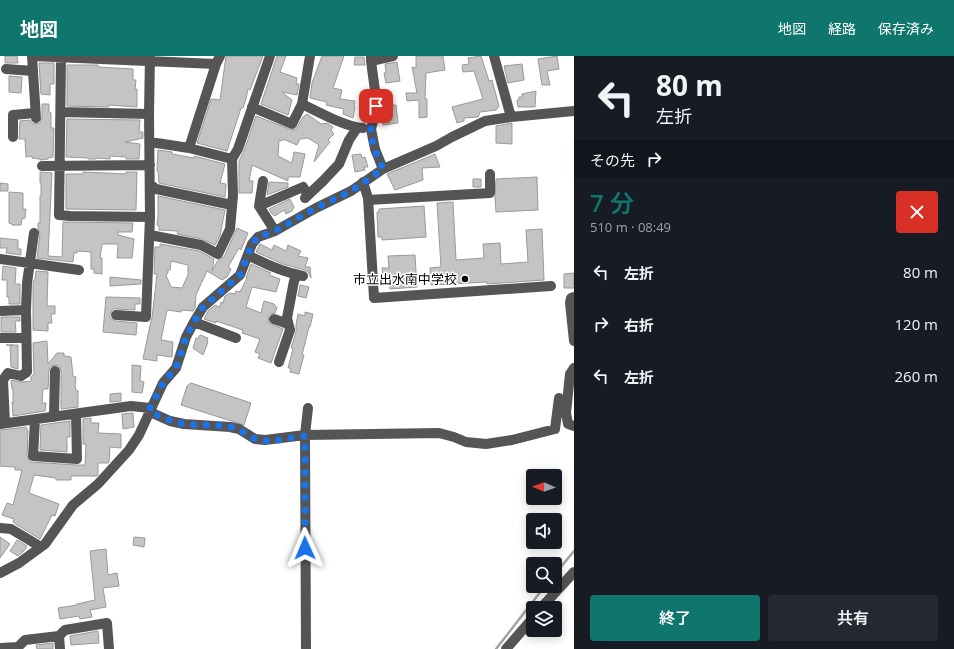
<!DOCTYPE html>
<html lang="ja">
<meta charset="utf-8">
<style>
body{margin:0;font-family:"Open Sans","Noto Sans JP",sans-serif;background:#242831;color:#f1f3f6;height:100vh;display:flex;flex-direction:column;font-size:15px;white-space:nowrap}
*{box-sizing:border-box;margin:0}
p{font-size:13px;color:#9ea1a6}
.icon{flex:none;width:22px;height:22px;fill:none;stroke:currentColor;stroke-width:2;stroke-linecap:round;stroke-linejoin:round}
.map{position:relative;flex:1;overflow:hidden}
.details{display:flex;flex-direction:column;background:#171b24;width:380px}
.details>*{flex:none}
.banner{background:#171b24;color:#f1f3f6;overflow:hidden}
.needle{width:26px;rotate:272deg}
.tools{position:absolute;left:526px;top:413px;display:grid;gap:8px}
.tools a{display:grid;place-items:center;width:36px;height:36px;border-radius:4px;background:#171b24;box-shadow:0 2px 10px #0003;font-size:20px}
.pin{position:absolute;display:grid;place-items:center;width:34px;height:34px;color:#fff;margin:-17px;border-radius:8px;box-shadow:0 2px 6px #0006}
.me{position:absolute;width:44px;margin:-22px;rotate:359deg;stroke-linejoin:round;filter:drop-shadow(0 0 3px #0008)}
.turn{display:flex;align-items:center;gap:14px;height:84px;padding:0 16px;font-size:18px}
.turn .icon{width:52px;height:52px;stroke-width:2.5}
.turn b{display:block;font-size:28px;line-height:34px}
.then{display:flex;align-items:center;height:38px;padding:0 16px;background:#0003;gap:8px;font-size:15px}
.round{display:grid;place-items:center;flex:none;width:42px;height:42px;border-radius:4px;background:#242831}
.head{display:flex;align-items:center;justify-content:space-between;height:68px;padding:0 16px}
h1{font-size:24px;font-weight:600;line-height:30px;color:#0f766e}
.primary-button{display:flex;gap:8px;margin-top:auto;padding:8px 16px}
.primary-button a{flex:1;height:46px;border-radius:4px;background:#0f766e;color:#fff;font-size:16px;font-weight:600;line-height:46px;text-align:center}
.primary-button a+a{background:#242831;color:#f1f3f6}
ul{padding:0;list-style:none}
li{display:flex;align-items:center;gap:12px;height:52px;padding:0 16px}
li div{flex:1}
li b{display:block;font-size:15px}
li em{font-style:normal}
header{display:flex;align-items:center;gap:24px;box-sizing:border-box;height:56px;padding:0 20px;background:#0f766e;color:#fff}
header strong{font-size:19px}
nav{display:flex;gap:22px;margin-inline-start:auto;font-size:14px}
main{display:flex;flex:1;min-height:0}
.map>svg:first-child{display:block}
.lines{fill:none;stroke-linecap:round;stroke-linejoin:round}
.stream{stroke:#a3a3a3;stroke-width:2.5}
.building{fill:#c4c4c4;stroke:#999;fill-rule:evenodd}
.minor{stroke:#555;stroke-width:10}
.route{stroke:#1a73e8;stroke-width:7;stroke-dasharray:0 12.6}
.poi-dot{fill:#000;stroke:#fff;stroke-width:1.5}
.labels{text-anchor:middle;stroke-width:3;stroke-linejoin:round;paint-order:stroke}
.poi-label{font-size:13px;fill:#000;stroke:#fff;text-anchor:end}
</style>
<header>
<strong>地図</strong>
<nav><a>地図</a><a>経路</a><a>保存済み</a></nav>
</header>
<main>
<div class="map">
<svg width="574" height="593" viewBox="0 0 574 593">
<rect width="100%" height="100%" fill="#fff"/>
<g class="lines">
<path class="stream" d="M555,518L574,495
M496,593L545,530"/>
</g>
<path class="building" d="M5,0H17L18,7H5Z
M226,0H263L250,34L248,33L246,43L243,52H241L227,95L197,87L211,43L220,44Z
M277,0H286L280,16L297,22L296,28H299L297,39L282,36L292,44L288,59L261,48Z
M322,0H344L333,32L342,34L340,43L355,45L354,50L355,52L353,62L343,58L344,53L326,49L327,46L310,42L312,27Z
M416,0H443L445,14L426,17L425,43H427V61L419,62V44L407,45L406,37H417L412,11L416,12Z
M481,0L489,25L492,24L499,50L496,54L480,56L478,61L464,62V65L457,67L452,51L483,43L474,15L463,16L462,9L469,8L468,2Z
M557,0L559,13L547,15L550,29H542L538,3Z
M355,1H364L365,9H354Z
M397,6L400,25L386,27L384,17H386L385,8Z
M39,7H54V28H50V39L41,38Z
M522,8L524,24L508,27L504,10Z
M67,9H98V11L133,13V24H136L135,33H137V51L109,49V51L67,50Z
M9,20L22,21L21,37L9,36Z
M536,35L535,51H518L517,44H519V41H522V38Z
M392,42L393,49H396L398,67L383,69L381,60L382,43Z
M42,48H49V56L51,57V72H54L53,101L48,102V103L40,104V103L32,102V100L26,101L25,83H19L20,65L30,64L33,68L40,67L42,62Z
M307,58L321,68L327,67L333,71L331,74L334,78L328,84L330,86L314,106L319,89L308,82L300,83L297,89L283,83L282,85L279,84L278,100L292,107L294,96L305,98L300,121H288V125L252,109L249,125H253L252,137H239V105L244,95L256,60L292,74L296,73L303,61Z
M67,63L140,64L139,76H143V82L125,86L140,88L139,103H126V101L110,100V103L96,102V103H88V102L66,101Z
M512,67V88L496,87V70Z
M158,94L172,96V98L194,102V100L225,108L220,127L226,128L225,141L159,127L158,115H157Z
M361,98L362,102L365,101L368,111H364L365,114L355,116L352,99Z
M435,98L440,111L422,112L423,124L395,134L387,118Z
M40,116L52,117L48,200L62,201L63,166L133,167L132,176H118V179L134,183L132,202H117L118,188H102L100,202H102V218L94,217V213H91V196L77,195V197H74L73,206L37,202L40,178L38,172V167H40V140H41V127H40Z
M83,116L126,118V116H137L136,154L66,153V118H83Z
M537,121L538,154L496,156L495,141L496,123Z
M473,123H481V131H473Z
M269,126L288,127V131L267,139Z
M0,127L8,128V135H0Z
M9,136L23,137V153H26L25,162L22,163L21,169H12V168L9,167Z
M158,140L225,154L220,180L215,189L202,183L177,178L178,175L159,174V170L157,169L158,160Z
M290,143L294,151L292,155L286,158L284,154L275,160L272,158L269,153Z
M453,146L456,204L484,202L483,188L500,187L501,208L528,206L526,174L542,173L544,224L487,228V226L431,229L430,212L441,211L437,147Z
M424,150L426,181L382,184V181H378L377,156H379V153Z
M237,172L248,177L241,194L239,192L228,211L231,213L227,221L222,224L207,215L196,239L195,252L193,255L181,254V256L167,254L161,284L173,286L172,301L157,299V305L143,303L151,265L152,262L157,218H154L155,191H160V188L199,195L214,203L212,215L218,204L224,201ZM171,205L188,209V219L182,232L171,231L166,219L168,217V214H170Z
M0,182L18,184V193H21V199L6,197L7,192H0Z
M260,188L272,194L274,189L286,195L288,189L301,195L298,200L308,202L305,211H310L311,222L308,216L305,214L283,208L256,196Z
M415,199L417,231L390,233L389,221L383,222L382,212H389L388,200Z
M251,208L271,217L269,219L280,223L276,236L252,231L246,251L261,257L264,245L274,248L277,252L275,257L270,258L268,261L269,267L283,273L271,307L258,302L260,298L255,296L260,283L242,277L243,274L216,265V267L204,263L208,255L215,249L220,251L221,246L223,247L225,240L230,237L235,238L236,235L240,236L247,222H246Z
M3,210L16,212L15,228H20V248H9V241H7V224H2Z
M36,215L48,216L47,250H55V258H51L52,267H48V275L33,274V228L34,224H35Z
M574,217V232H564V218Z
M110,221L141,224V228L110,230Z
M300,229L309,231L306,242L298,240Z
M106,241L140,242V248H135V254L116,253H113L110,258V262L115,265L137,267L136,279L103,276Z
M305,256L313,258L310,271H309L302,299H304L299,318L290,316L291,312H288L293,293L291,292L296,276V269L298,258L305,260Z
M1,261H20V265H15L16,276H1Z
M200,279L208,282L207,286H208L203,299L193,292L196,282L198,283Z
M47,285L48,308L57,297H64V300L71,301L73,320L76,321L75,330L76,334L78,335V351L61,353V315L59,310L55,309L50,311L49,314L48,333H43L42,347H46L45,355L13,360L12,346L13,348V333H12L11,324L22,326L31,325V321L34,318L33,287Z
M6,289H18V313L11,311L10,290L13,289Z
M132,309L141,310L140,325L144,326L142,337L132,336Z
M191,327L251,347L244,369L181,349L187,330Z
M121,337V345L110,346V338Z
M133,357L134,371L123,373L122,358Z
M91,362V367H99L98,377L121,378V392L110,391L109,406L108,407H98V419L97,420H71V424H56V422L34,419L29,437L59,448L55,460L52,459L40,483L17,469L13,466L14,463L2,459L7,447L13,449L22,414H15V411L0,410V374L26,371L28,375L27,400L30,406L77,409H85L86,388H83V363Z
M70,365V381H67V396L40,394L41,369Z
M0,481L10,488L0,502Z
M134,481L145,482L144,491L133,489Z
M17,484L27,490L24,495L18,500L10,495Z
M106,493L108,519L117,517L119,530L103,532L106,551L90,554L92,561L80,563L79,560L60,563L58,552L77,549V548L95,544L90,495Z
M98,575L99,587L71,589L70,580Z
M53,587V593H37L36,589Z"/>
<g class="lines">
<path class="minor" d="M371,0V5L393,0
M494,0L511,61
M61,2L59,159L70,160L150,161
M371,5L376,42L375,58L371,73L375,93L383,113
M6,13L33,15
M302,48C319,56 345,71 363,72
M252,51L292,68L302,48L310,0
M61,56L149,58
M36,62L32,0L216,8
M13,81V59L35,57
M150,86L189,92L232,103
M189,92L216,8L220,0
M42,110L150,109
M263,125L259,150L275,175
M363,126L368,142L374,242L551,230
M150,128L156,133L232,149
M305,142L323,125L339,108L349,84L357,72
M368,144L490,137V118
M259,150L303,131L308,139
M150,179L201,189L218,198L230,173L233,139L232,103L238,93L270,0
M248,199C265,208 283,216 303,220
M0,203L79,214
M574,241L571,242L570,247L574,285
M0,255L26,254
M116,259L146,261L150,161L149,58L150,0
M274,263L288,268
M194,266L236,282
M0,282H26
M279,306L290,274L287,262L294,225L297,219
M574,312L570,318L566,357L568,368L574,370
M150,356L170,365L184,368L230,371L239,373L255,383L265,384L305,379L439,377L454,381L466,386L486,388L512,384L555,373L559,342
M54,361L55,315
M35,364L33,400L77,403L76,358
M5,367L3,324L8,317L21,320L27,316L26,254L27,227L34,177
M0,368L131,350L150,352
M0,472L11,473L41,491
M0,517L19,507L45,488L73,449L98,428L129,394L139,379L163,327L176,312L186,281L194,266L203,251L240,219L252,188L258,181L275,175L316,152L351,135L383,113L436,90L452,81L485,65L511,61L574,55
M541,552L574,516
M59,580L60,593
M0,592L18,591L25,584L59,580L65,574L107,567L109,593
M306,593L305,379L308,352
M506,593L533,562"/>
</g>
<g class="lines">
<path class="route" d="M305,492V380C290,381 271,388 256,383C247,380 241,373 231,371C216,368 200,370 185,368C172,366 161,361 150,356V352L163,327L176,312L186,281L194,266L203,251L240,219L252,188L258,181L275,175L316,152L351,135L383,113C378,101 370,85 371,72C372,65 375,58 376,50"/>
</g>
<circle class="poi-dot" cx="465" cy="223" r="4"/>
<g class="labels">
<g class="poi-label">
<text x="457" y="228">市立出水南中学校</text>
</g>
</g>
</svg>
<div class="tools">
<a><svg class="needle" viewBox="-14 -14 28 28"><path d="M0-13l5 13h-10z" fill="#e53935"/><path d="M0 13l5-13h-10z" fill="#9ea1a6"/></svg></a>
<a><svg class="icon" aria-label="sound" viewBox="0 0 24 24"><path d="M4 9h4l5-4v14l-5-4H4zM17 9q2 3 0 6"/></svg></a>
<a><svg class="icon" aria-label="search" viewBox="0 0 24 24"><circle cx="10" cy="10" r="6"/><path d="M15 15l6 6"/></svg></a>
<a><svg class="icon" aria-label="layers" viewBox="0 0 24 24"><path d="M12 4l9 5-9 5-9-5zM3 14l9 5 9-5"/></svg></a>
</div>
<div class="pin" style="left:376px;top:50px;background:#d93025"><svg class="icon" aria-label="arrive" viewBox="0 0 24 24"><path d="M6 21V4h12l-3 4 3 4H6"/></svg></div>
<svg class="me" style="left:305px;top:492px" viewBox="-20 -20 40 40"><path d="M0-17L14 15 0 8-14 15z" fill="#1a73e8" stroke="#fff" stroke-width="4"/></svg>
</div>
<section class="details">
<div class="banner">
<div class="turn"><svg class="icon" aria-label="left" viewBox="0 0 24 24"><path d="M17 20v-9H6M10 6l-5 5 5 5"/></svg><div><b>80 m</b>左折</div></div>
<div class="then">その先<svg class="icon" aria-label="right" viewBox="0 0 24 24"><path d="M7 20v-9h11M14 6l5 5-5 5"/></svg></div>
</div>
<div class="head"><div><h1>7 分</h1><p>510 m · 08:49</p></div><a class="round" style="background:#d93025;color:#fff"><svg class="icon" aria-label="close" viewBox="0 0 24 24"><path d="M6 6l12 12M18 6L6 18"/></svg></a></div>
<ul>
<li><svg class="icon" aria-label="left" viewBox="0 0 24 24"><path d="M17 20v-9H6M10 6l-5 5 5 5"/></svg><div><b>左折</b></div><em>80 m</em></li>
<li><svg class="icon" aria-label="right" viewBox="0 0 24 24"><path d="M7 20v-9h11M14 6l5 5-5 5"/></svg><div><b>右折</b></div><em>120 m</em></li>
<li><svg class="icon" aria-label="left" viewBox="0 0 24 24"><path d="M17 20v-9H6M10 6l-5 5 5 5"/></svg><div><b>左折</b></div><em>260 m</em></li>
</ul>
<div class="primary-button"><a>終了</a><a>共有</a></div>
</section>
</main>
